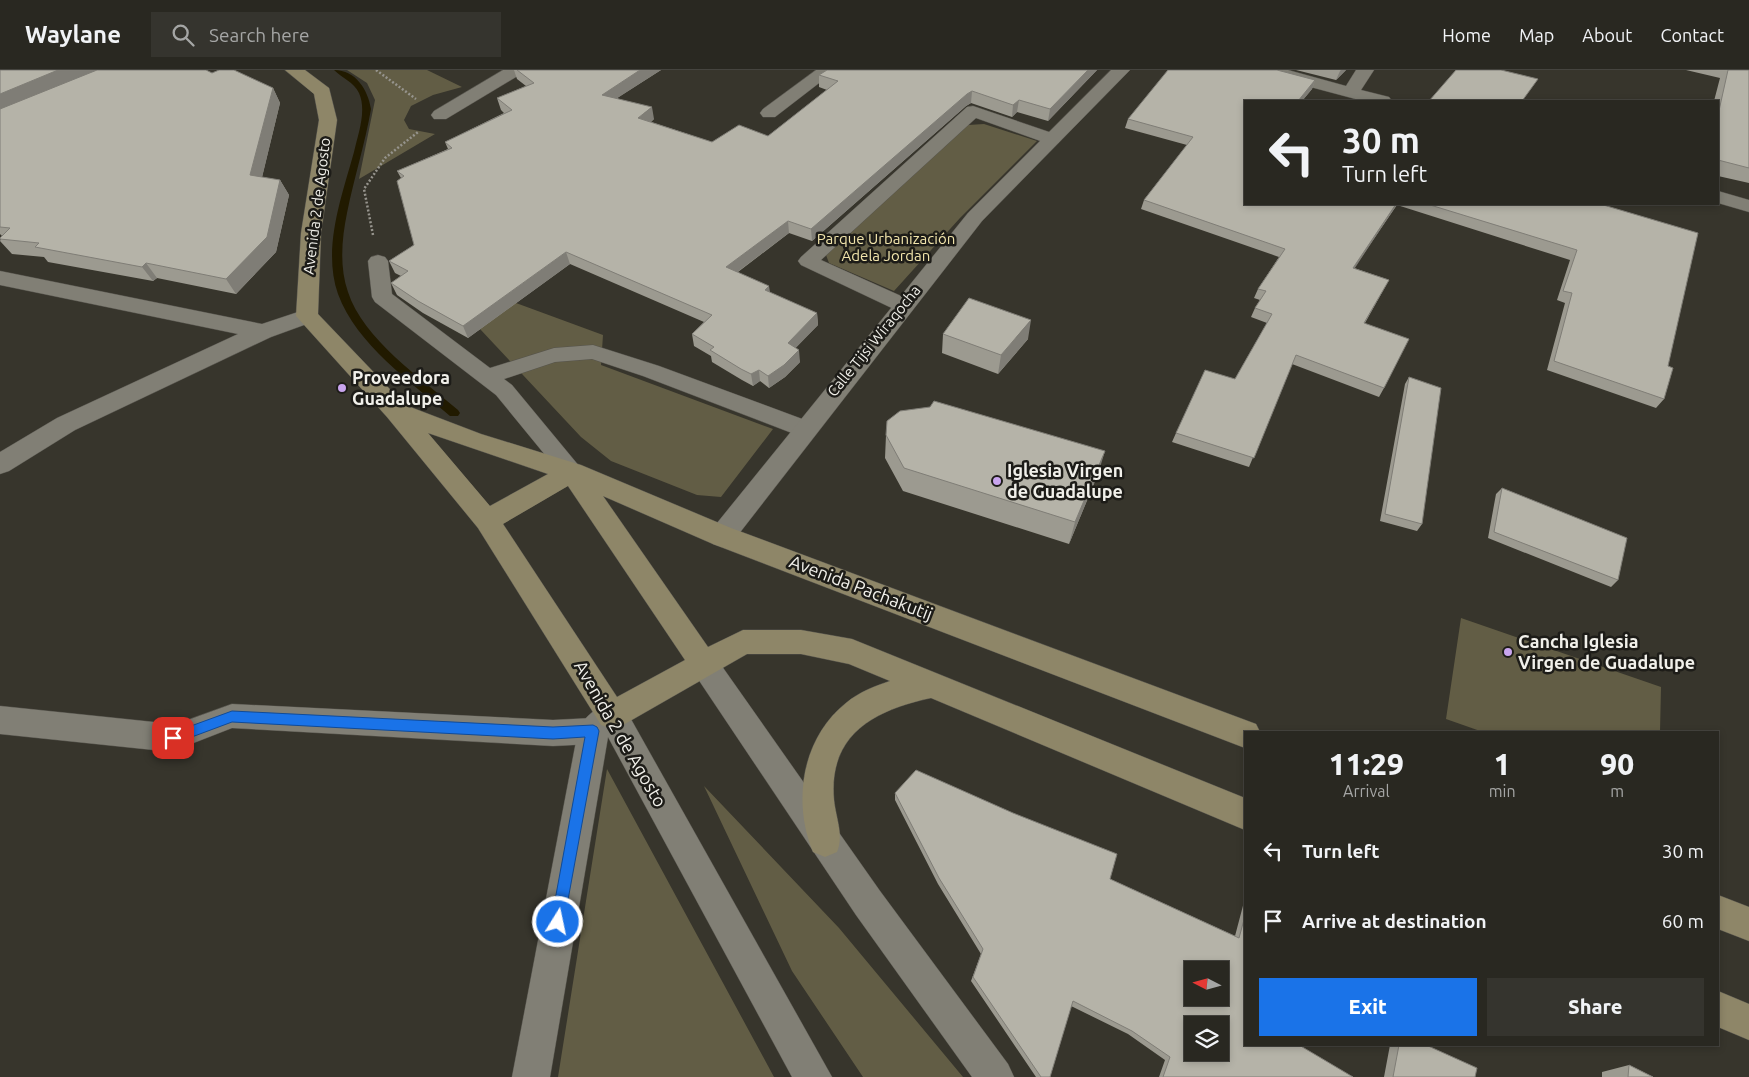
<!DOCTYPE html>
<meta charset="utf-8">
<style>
body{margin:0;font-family:Ubuntu,sans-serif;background:#35342e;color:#f1f3f6;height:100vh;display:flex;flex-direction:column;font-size:19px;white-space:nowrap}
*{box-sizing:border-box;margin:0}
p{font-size:16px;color:#a5a6a5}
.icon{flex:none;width:28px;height:28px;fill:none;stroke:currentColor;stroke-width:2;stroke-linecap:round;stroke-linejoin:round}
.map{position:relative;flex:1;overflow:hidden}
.details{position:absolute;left:1244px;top:661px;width:475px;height:315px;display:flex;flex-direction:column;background:#292821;border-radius:0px;box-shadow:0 2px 8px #0003,0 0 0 1px #45443f}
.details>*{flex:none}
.banner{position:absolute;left:1244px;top:30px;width:475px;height:105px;border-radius:0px;box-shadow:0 2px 8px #0003,0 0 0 1px #45443f;background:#292821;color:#f1f3f6;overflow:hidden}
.needle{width:32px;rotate:276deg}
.tools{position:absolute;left:1184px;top:891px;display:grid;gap:10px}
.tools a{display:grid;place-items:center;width:45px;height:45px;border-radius:0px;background:#292821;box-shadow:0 2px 8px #0003,0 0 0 1px #45443f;font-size:25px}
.pin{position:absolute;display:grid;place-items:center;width:42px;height:42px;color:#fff;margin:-21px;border-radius:10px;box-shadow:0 2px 8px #0006}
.me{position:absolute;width:55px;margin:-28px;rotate:10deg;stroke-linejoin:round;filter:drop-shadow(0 0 4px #0008)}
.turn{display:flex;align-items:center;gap:18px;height:105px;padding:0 15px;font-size:22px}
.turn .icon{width:65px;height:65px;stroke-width:2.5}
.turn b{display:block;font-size:35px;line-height:42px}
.eta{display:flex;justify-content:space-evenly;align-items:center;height:85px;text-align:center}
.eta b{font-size:30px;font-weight:800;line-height:35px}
.cta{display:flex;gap:10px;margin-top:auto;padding:10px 15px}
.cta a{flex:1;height:58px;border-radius:0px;background:#1a73e8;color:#fff;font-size:20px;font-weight:800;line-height:58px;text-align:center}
.cta a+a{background:#35342e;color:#f1f3f6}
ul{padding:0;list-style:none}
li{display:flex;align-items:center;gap:15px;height:70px;padding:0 15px}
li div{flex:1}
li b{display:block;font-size:19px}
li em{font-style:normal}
header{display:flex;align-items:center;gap:30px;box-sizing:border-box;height:70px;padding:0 25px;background:#292821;border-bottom:1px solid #45443f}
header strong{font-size:24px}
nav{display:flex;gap:28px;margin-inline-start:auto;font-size:18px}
.search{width:350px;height:45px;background:#35342e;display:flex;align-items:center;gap:12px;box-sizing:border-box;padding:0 18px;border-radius:0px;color:#a5a6a5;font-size:19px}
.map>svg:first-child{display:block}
.green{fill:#625d45}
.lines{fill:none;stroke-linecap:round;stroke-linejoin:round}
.stream{fill:#211a00;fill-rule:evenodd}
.lane-casing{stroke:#55534c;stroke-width:1}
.street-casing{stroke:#55534c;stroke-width:1}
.secondary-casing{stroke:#55534c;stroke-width:1}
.path{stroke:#96948d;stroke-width:2.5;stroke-dasharray:2 2;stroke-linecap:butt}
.lane{fill:#817f75;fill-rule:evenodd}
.street{fill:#817f75;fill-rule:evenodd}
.secondary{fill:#8e8668;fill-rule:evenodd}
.wall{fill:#9c9a90}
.shaded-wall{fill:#7f7d76}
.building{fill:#b5b3a8;stroke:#7f7d76;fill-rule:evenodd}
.route{fill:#1a73e8;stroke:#114b97}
.poi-dot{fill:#c9a5ee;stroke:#1d1c18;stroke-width:2}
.labels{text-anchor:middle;stroke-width:5;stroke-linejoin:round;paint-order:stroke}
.far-street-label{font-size:15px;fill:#f1f0ea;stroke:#1d1c18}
.far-park-label{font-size:15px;fill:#f2e5ac;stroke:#1d1c18}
.poi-label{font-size:18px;font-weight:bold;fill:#f1f0ea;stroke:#1d1c18;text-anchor:start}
.street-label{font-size:18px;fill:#f1f0ea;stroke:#1d1c18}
</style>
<header>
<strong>Waylane</strong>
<div class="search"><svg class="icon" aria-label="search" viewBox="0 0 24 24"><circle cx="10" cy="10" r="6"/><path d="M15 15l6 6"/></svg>Search here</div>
<nav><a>Home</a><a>Map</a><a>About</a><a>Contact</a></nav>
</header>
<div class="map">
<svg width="1749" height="1007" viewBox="0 0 1749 1007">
<rect width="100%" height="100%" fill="#37352c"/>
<path class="green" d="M347,0H427L462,17L433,25L411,36L404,50L409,59L435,64L359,109L375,30L367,13Z
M984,54L1037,71L960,148L894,221L829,193L826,185L968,55Z
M516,233L603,265L601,295L773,359L721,427L697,425L611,391L581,367L480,259Z
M1461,548L1661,617L1660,662H1483L1446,649Z
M607,699L774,1007H558Z
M704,716L839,858L963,1007H863L792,901Z"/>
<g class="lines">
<path class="stream" d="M334,0C356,0 368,20 371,39C365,74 354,108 347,143C342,168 339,196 348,222C363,269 421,308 458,340L460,343L458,346H450C410,311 357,275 338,224C322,178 342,126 354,82C358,64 367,41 359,23C354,12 342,8 334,0Z"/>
<defs>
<path id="lane" d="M973,36L1058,65L1061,69L1058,73H1046L976,48L821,190L910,230L913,235L910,240L903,242L896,240L801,195L798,191L801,187L967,37Z
M378,185L385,187L388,191L392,224L490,298L554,278L593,275L659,296L813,353L816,359L813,365L805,367L797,365L643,306L592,289L555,292L504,309L512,315L584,402L580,408L572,411L564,408L496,325L375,232L372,227L368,191L371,187Z
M232,634L553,650L593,648L603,652L607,661L603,670L593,674L553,676L232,658L173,681L163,677L159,668L163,659Z"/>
<path id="street" d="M503,0H524L521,4L446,49H434L431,45L434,41Z
M816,0H836L775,47H763L760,43L763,39Z
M1111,0H1130L982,151L731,474L722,477L713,474L709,466L713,458L968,143Z
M1259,0H1288L1346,16L1356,0H1374L1361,20L1389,27L1392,31H1363L1262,4Z
M1718,121L1749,130V142L1718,133Z
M0,201L262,254L307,239L315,241L318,246L315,251L271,267L75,360L9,401L0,404V382L57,348L238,264L0,215Z
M704,581L714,585L880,821L1008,994L1014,1007H972L856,845L694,603L689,594L694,585Z
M612,631L623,635L832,1007H792L608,667L550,1007H512L578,661C584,646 597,637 612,631Z
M0,636L173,654L184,658L188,668L184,678L173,682L0,664Z"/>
<path id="secondary" d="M285,0H305L329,18L337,50L321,163L318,244L405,335L481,364L581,395L731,458L1256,654L1260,662H1245V678L713,474L603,426L708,577L743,560H801L852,569L1245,728V760L931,628C875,640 828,664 834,730C836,749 844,765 837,782L825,787L813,782C792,732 802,668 846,633C859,622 875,616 890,611L849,594L801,584H747L623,655L612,659L601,655L478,458L387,347L296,246L301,163L319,50L314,24ZM428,363L548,404L490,436ZM568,416L685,590L617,627L503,454Z
M1718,825L1749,837V871L1718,859Z
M1718,921L1749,934V970L1718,957Z"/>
</defs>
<use href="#lane" class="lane-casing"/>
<use href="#street" class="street-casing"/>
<use href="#secondary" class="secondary-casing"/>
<path class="path" d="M376,0L416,29
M373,165L364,119L385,88L418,62"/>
<use href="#lane" class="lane"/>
<use href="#street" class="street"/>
<use href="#secondary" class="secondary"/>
</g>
<path class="wall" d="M0,0L212,3L273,18L280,33L262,107L280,110L289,125L276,182L236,224L157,208L153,211L48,192L44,187L12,184L0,171L2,166L0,164Z
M514,0H661L617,28L654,49L651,52L712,72L768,66L827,20L819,17V5L827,0H1097L1048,51L1017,42L1012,47L971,33L966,36L812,171L789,163L738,202L770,223L817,243L818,255L795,278L800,292L785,307L769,318L760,311L753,316L742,310L712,292L711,286L694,276L692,264L704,252L570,194L468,268L423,243L397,225L391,213L401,206L395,203L389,191L414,175L401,108L397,101L448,79L445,72L504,43L501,40L497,28L526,16L517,9Z
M1296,0H1346L1336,10Z
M1686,0H1749V113L1718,106V31H1714L1720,8Z
M1315,10L1312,19L1302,31H1245V134H1600L1668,296L1664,329L1656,338L1547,300L1565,233L1557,230L1570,190L1397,135L1354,198L1389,210L1365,253L1384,318L1379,327L1292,294L1249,397L1172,372L1176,363L1235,309L1267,253L1251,247L1255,238L1260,230L1254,228L1258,219L1279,187L1141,139L1144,130L1187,75L1125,58L1128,49Z
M943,264L1028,269L998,304L942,283Z
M1409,307L1422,454L1417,461L1380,451L1405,314Z
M886,365L1098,404L1069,474L903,421L885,388Z
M1502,418L1618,510L1611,517L1488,468L1496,424Z
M895,723L1110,809L1235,866L1245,828V975L1353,1007H1159L1165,990L1128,964L1071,936L1050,1007H1036L971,911L981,884L938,814L895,730Z
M1390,975H1426L1475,1007H1384Z
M1629,995L1653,1007H1602V1002Z"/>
<path class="shaded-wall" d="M58,0H103L0,43V24Z
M640,0H661L605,36L602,25Z
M1088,0H1097L1048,51L1050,39Z
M1341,0H1346L1336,10L1340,1Z
M1315,10L1312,19L1302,31H1298Z
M273,18L280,33L259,120L250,105Z
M972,21L971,33L966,36L812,171L811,159L967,24Z
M1019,30L1017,42L1012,47L1013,35Z
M652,37L654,49L640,60L638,48Z
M280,110L289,125L276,182L236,224L226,209Z
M1396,134H1397L1349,207L1353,198Z
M788,151L789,163L728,209L726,197Z
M566,182L570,194L468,268L463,256Z
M146,193L157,208L153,211L142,197Z
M769,216L771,228L765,220Z
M817,243L818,255L789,285L788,273Z
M1031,250L1028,269L998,304L1001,285Z
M799,280L800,292L785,307L769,318L768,306Z
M759,300L760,311L753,316L751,304Z
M1105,381L1098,404L1069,474L1075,452Z"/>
<path class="building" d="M0,0H58L0,24Z
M97,0H206L212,3L219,0H234L273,18L250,105L280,110L267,167L226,209L146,193L142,197L35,177L39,173L0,169V168L10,158L0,157V39Z
M517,0H640L602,25L652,37L638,48L712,72L739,55L768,66L838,11L819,5L827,0H1088L1050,39L1019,30L1013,35L972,21L967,24L811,159L788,151L726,197L769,216L765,220L817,243L788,273L799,280L784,295L768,306L759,300L751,304L741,299L710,280L714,277L692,264L712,245L566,182L463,256L418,231L391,213L408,201L389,191L414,175L397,111L404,106L397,101L452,78L445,72L512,40L497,28L534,13Z
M1168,0H1277L1315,10L1298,31H1245V134H1396L1353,198L1389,210L1364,253L1409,269L1384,318L1296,285L1254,388L1176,363L1205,300L1235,309L1272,244L1255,238L1266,221L1258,219L1285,179L1144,130L1193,67L1128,49Z
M1456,0H1501L1538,9L1522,31H1429Z
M1728,0H1749V98L1718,90V45Z
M1427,134H1600L1698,163L1668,296L1673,298L1664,329L1554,291L1572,223L1563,221L1577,180Z
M969,228L1031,250L1001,285L943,264Z
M1409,307L1441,318L1422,454L1385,444Z
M934,331L1105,381L1075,452L904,398L886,365L887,351L900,341L930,337Z
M1502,418L1627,468L1618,510L1494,462Z
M916,700L1013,743L1117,784L1110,809L1239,868L1245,846V975H1299L1353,1007H1163L1170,987L1132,961L1073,931L1050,1007H1041L973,907L983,879L939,808L895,723ZM1192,900H1220V928H1192ZM1192,955H1220V982H1192Z
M1399,975H1426L1477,998L1475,1007H1393Z
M1629,995L1653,1007H1628Z"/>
<path class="route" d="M232,641L553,657L593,655L597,657L599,661L563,857L558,859L553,857L551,852L585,667L553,669L232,652L173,674L169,672L167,668L169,664Z"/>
<g class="poi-dot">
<circle cx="342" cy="318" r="5"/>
<circle cx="997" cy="411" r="5"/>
<circle cx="1508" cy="582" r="5"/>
</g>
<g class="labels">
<g class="far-street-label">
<text transform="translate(317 136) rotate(-83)" y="5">Avenida 2 de Agosto</text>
<text transform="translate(874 271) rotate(-51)" y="5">Calle Tijsi Wiraqocha</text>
</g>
<g class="far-park-label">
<text x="886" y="174">Parque Urbanización<tspan x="886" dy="17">Adela Jordan</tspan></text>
</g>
<g class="poi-label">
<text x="352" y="314">Proveedora<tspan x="352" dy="21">Guadalupe</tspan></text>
<text x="1007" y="407">Iglesia Virgen<tspan x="1007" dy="21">de Guadalupe</tspan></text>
<text x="1518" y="578">Cancha Iglesia<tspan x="1518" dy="21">Virgen de Guadalupe</tspan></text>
</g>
<g class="street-label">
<text transform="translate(861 518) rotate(21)" y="6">Avenida Pachakutij</text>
<text transform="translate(620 664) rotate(60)" y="6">Avenida 2 de Agosto</text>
</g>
</g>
</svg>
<div class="tools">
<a><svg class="needle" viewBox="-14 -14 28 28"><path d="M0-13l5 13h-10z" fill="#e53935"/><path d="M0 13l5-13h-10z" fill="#a5a6a5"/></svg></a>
<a><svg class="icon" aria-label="layers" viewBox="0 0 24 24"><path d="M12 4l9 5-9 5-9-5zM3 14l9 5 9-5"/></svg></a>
</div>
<div class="pin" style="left:173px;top:668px;background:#d93025"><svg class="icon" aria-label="arrive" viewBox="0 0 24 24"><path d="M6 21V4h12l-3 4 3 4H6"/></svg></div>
<svg class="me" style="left:558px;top:852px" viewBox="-20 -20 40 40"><circle r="17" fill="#1a73e8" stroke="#fff" stroke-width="3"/><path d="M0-11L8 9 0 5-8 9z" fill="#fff"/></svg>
<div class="banner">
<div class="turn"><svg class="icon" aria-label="left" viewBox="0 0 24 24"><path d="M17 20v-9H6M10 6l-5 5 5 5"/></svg><div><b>30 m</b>Turn left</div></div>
</div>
<section class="details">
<div class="eta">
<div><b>11:29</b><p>Arrival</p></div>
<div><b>1</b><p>min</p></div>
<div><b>90</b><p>m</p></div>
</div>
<ul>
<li><svg class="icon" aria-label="left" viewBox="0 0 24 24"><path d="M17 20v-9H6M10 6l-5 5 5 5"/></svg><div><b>Turn left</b></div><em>30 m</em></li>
<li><svg class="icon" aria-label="arrive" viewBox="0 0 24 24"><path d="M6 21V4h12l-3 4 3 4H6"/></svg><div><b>Arrive at destination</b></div><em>60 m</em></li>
</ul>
<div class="cta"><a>Exit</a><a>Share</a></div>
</section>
</div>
